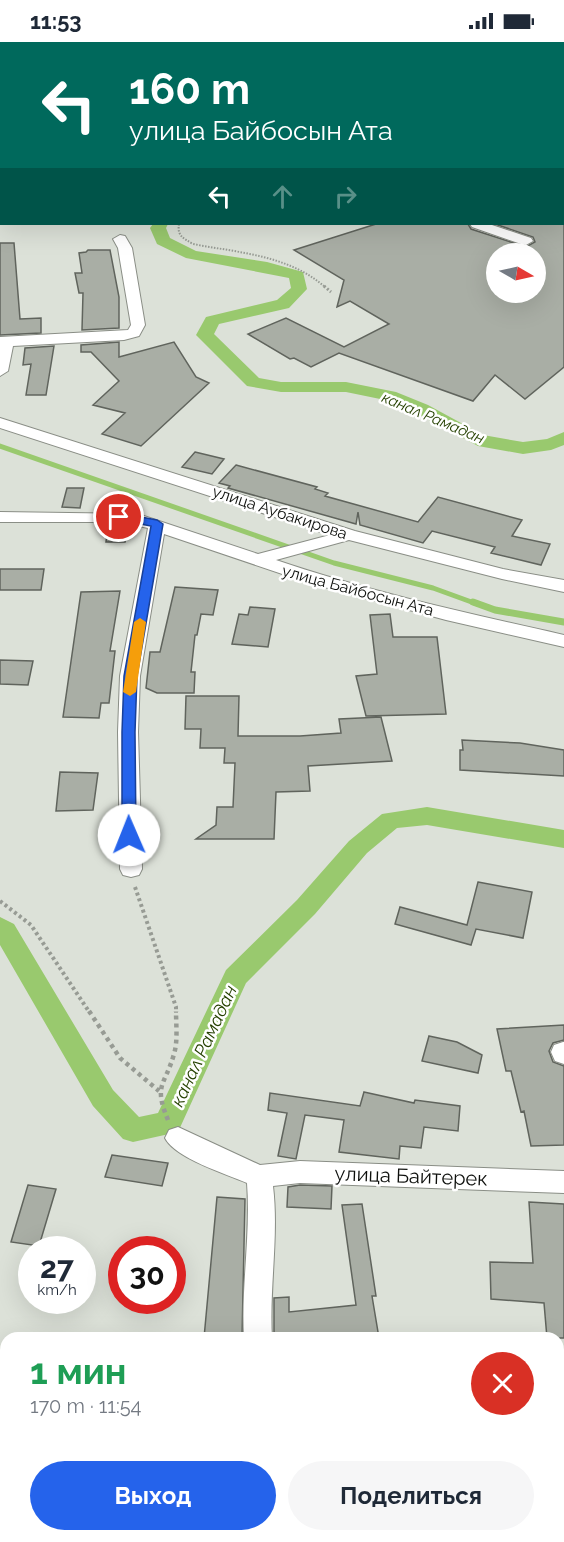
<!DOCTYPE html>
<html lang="ru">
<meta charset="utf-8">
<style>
body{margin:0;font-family:Raleway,sans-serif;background:#f6f6f7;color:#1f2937;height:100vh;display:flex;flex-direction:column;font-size:22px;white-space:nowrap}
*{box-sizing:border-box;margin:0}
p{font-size:20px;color:#747a83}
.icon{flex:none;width:33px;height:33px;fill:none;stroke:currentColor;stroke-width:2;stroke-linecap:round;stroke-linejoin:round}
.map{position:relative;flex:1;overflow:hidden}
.side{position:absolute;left:0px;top:1290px;width:564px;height:210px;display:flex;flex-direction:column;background:#fff;border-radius:18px 18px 0 0;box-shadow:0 6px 24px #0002}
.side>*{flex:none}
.guide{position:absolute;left:0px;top:0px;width:564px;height:183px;box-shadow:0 6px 24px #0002;background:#00695c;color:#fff;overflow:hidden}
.needle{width:39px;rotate:99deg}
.fabs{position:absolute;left:486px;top:201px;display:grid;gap:12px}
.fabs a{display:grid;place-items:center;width:60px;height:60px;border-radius:50%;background:#fff;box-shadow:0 6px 24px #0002;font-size:30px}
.speed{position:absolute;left:18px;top:1194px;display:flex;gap:12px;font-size:30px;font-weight:700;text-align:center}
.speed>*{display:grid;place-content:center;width:78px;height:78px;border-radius:50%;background:#fff;box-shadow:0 6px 24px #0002;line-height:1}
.speed small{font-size:15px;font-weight:400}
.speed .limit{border:9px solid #d22;background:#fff;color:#111}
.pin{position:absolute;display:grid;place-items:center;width:51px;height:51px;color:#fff;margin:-26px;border:3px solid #fff;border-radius:50%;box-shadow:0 2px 6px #0007}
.me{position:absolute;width:66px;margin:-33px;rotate:359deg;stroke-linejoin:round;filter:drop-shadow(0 0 4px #0008)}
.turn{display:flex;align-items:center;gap:21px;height:126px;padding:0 30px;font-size:27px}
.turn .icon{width:78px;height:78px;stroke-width:2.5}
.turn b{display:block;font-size:42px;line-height:51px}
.lanes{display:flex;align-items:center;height:57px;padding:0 30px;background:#0003;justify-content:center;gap:30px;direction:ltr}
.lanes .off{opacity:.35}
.round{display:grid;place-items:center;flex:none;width:63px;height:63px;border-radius:32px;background:#f6f6f7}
.summary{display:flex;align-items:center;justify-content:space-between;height:102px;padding:0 30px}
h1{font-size:36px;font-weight:700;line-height:45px;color:#1e9e55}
.primary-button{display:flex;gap:12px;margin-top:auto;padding:12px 30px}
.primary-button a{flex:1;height:69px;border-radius:36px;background:#2563eb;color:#fff;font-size:24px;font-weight:700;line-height:69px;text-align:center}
.primary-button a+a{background:#f6f6f7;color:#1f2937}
.status{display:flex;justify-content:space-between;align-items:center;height:42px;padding:0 30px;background:#fff;direction:ltr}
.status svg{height:16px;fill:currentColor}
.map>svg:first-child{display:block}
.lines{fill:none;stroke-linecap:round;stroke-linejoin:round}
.stream-far1{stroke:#99c96e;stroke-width:5}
.stream{stroke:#99c96e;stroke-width:7}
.canal{fill:#99c96e;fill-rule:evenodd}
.building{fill:#a9aea5;stroke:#60645d;stroke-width:1.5;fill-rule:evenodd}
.street-casing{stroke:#8a8e86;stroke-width:2}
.path-far3{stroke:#979b94;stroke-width:2;stroke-dasharray:1.5 1.5;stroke-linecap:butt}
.path-far2{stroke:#979b94;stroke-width:3;stroke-dasharray:2 2;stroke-linecap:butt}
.path-far1{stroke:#979b94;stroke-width:4;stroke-dasharray:3 3;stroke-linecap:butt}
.path{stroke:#979b94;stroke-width:4.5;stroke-dasharray:4 4;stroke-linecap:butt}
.street{fill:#fff;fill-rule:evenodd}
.route{fill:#2563eb;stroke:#184099;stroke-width:1.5}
.slow{fill:#f59e0b}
.labels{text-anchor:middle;stroke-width:5;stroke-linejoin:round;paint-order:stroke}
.far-water-label{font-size:15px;font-style:italic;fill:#254100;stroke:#fff}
.street-label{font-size:16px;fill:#0d0f0c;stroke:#fff}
.water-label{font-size:18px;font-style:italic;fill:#254100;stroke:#fff}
.near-street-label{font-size:20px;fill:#0d0f0c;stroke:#fff}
</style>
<div class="status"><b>11:53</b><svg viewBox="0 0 49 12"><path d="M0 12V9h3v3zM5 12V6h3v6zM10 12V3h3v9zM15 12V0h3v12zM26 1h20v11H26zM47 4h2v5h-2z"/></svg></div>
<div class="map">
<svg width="564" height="1500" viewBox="0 0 564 1500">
<rect width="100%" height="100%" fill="#dce1d8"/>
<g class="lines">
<path class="stream-far1" d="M0,404L334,521L433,546L477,562"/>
<path class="stream" d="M473,560L495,568L564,580"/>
<path class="canal" d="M0,150H2L0,159Z
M153,182H168L166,186L170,196L196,209L267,220L303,230L307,247L289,266L219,282L214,292L259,336L281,340H346L396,350L428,363L483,393L523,400L547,397L564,390V403L551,408L523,412L478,404L416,371L385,358L346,350H281L247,344L196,293L206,275L277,258L291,246L289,236L186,216L157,202L150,186Z
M427,765L564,788V806L427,783L397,786L367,811L315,872L246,941L178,1090L133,1100L123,1097L93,1064L0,903V875L14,882L113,1048L139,1075L158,1071L226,928L297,858L349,799L382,772Z"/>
</g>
<path class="building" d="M376,182H468L471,187L526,205L535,200L533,195L495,182H564V325L525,357L495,333L473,359L339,311L311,325L294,316L290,317L248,292L286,276L344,305L389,282L350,259L337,265L344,238L294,208ZM496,212H536V250H496Z
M0,201H14L20,277L41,276V291L0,293Z
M88,208H110L119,255V286L82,288L83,251H79L75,231H82L79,211L86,210Z
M119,300V315L174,300L196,335L209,341L141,404L102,392L125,371L93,363L119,339L91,310H81V303Z
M54,304L46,353H26L31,322L23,323L25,306Z
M195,410L224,417L212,432L182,425Z
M236,423L317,445L315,447L328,451L325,454L418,480L438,455L522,478L512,494L550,502L541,523L491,511L495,505L432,489L423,501L360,483L358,470L356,482L228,446L230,444L219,441Z
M67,446H84L80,466L62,465Z
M108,482L127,484L125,500H106Z
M0,527H44L41,548H0Z
M175,545L218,548L213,573L201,572L197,593H195L191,630H195L194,651H157L146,646L150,610H160Z
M120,549L110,609H115L109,661H101L99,676L63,675L81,550Z
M250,565L275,567L268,605L232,602L239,572L248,573Z
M390,572L393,595H437L446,672L366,674L356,634L377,632L370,573Z
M0,618L33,619L28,643L0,642Z
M186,654H239L238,694H300L341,691L339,677L381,675L392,719L308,724L310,749L276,750L274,797H196L216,783L217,765H233L235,721H224L225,706H200L201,687H185Z
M462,698L520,701L564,708V734L460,728V708H463Z
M60,730L98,731L93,768L56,769Z
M478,840L532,850L523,896L476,887L471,903L395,882L400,865L467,883Z
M564,983V998L553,1001L549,1009L553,1020L564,1024V1103L531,1104L524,1069L521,1070L511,1029H506L497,987Z
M429,994L457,1000L482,1013L478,1031L422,1019Z
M364,1050L414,1061L415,1058L460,1064L458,1089L424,1085L421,1106L400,1104L399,1117L339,1110L344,1078L305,1073L296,1117L278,1114L287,1071L268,1068L270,1051L360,1064Z
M112,1113L168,1121L162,1144L105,1135Z
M28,1143L56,1147L39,1204L11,1200Z
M300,1143L332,1144L331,1167L287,1165L288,1145Z
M217,1155L245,1157L242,1296H204Z
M529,1160L564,1162V1296H547L544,1261L491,1257L490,1220L533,1221Z
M362,1162L376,1254H372L379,1296H274V1256L289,1255V1270L356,1263L342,1163Z"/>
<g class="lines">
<defs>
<path id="street" d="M42,0H54L42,2Z
M0,39H2V45H0Z
M0,59H2L0,67Z
M562,104H564V112H562Z
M470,182H489L531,196L533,199L526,203L521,202L472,185Z
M120,193L125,194L132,206L145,283L139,294L124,298L13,304L8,329L0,334V295L128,288L131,283L118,206L113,197Z
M0,376L355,489L503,527L564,538V550L502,537L349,498L276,518C370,550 467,571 564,593V605L446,578L306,540L164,492L140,634L138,690L142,827L139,833L131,835L123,833L120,827L118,690L120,634L148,486L119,480H0V470L138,472L258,512L330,493L0,386Z
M563,1000H564V1022L555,1019L551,1010L554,1003Z
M178,1085L260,1123L300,1119L564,1129V1151L300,1141L273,1144C279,1194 269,1245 272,1296H244C241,1244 251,1192 247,1141C226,1132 175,1116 165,1096L169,1088Z
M288,1494H318L319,1500H289Z"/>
</defs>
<use href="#street" class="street-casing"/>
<path class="path-far3" d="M179,182C177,194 183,196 193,202C240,211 288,213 325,245"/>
<path class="path-far2" d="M324,244L331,250"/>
<path class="path-far1" d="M135,845L176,965V971
M0,859L31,883L90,971"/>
<path class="path" d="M89,969L120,1016L159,1049
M168,1078C153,1042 165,1044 174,1012C178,999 176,983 176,969"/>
<use href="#street" class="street"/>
</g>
<path class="route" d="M119,471L157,478L163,482L137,634L135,690L136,793L129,798L122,793V690L124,634L151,484L115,477L113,475Z"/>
<path class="slow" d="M140,576L146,580L136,650L130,654L123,650L134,580Z"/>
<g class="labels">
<g class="far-water-label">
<text transform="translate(433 376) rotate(23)" y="5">канал Рамадан</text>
</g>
<g class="street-label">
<text transform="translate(280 470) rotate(18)" y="6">улица Аубакирова</text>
<text transform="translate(358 548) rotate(15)" y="6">улица Байбосын Ата</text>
</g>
<g class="water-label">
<text transform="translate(204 1004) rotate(-65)" y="6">канал Рамадан</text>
</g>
<g class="near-street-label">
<text transform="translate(411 1134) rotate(2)" y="7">улица Байтерек</text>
</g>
</g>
</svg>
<div class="fabs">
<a><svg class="needle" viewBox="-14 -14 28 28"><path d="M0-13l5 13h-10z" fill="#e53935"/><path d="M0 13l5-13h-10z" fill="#747a83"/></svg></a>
</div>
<div class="speed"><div>27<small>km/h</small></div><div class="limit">30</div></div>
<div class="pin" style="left:119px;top:475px;background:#d93025"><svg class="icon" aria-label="arrive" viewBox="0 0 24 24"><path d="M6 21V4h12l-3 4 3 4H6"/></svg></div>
<svg class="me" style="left:129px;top:793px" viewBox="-20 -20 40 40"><circle r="19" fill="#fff"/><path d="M0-13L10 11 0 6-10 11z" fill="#2563eb"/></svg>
<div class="guide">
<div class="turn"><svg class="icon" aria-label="left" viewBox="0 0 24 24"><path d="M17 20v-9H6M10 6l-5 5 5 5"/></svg><div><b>160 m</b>улица Байбосын Ата</div></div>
<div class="lanes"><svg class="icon" aria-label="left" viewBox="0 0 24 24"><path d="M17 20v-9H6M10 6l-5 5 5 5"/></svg><svg class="icon off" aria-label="ahead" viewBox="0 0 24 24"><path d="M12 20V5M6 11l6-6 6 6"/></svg><svg class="icon off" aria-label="right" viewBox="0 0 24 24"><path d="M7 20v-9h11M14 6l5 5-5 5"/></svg></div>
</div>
<section class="side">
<div class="summary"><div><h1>1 мин</h1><p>170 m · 11:54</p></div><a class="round" style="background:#d93025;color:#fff"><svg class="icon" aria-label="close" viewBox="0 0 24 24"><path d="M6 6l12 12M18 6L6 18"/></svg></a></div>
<div class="primary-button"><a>Выход</a><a>Поделиться</a></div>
</section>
</div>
